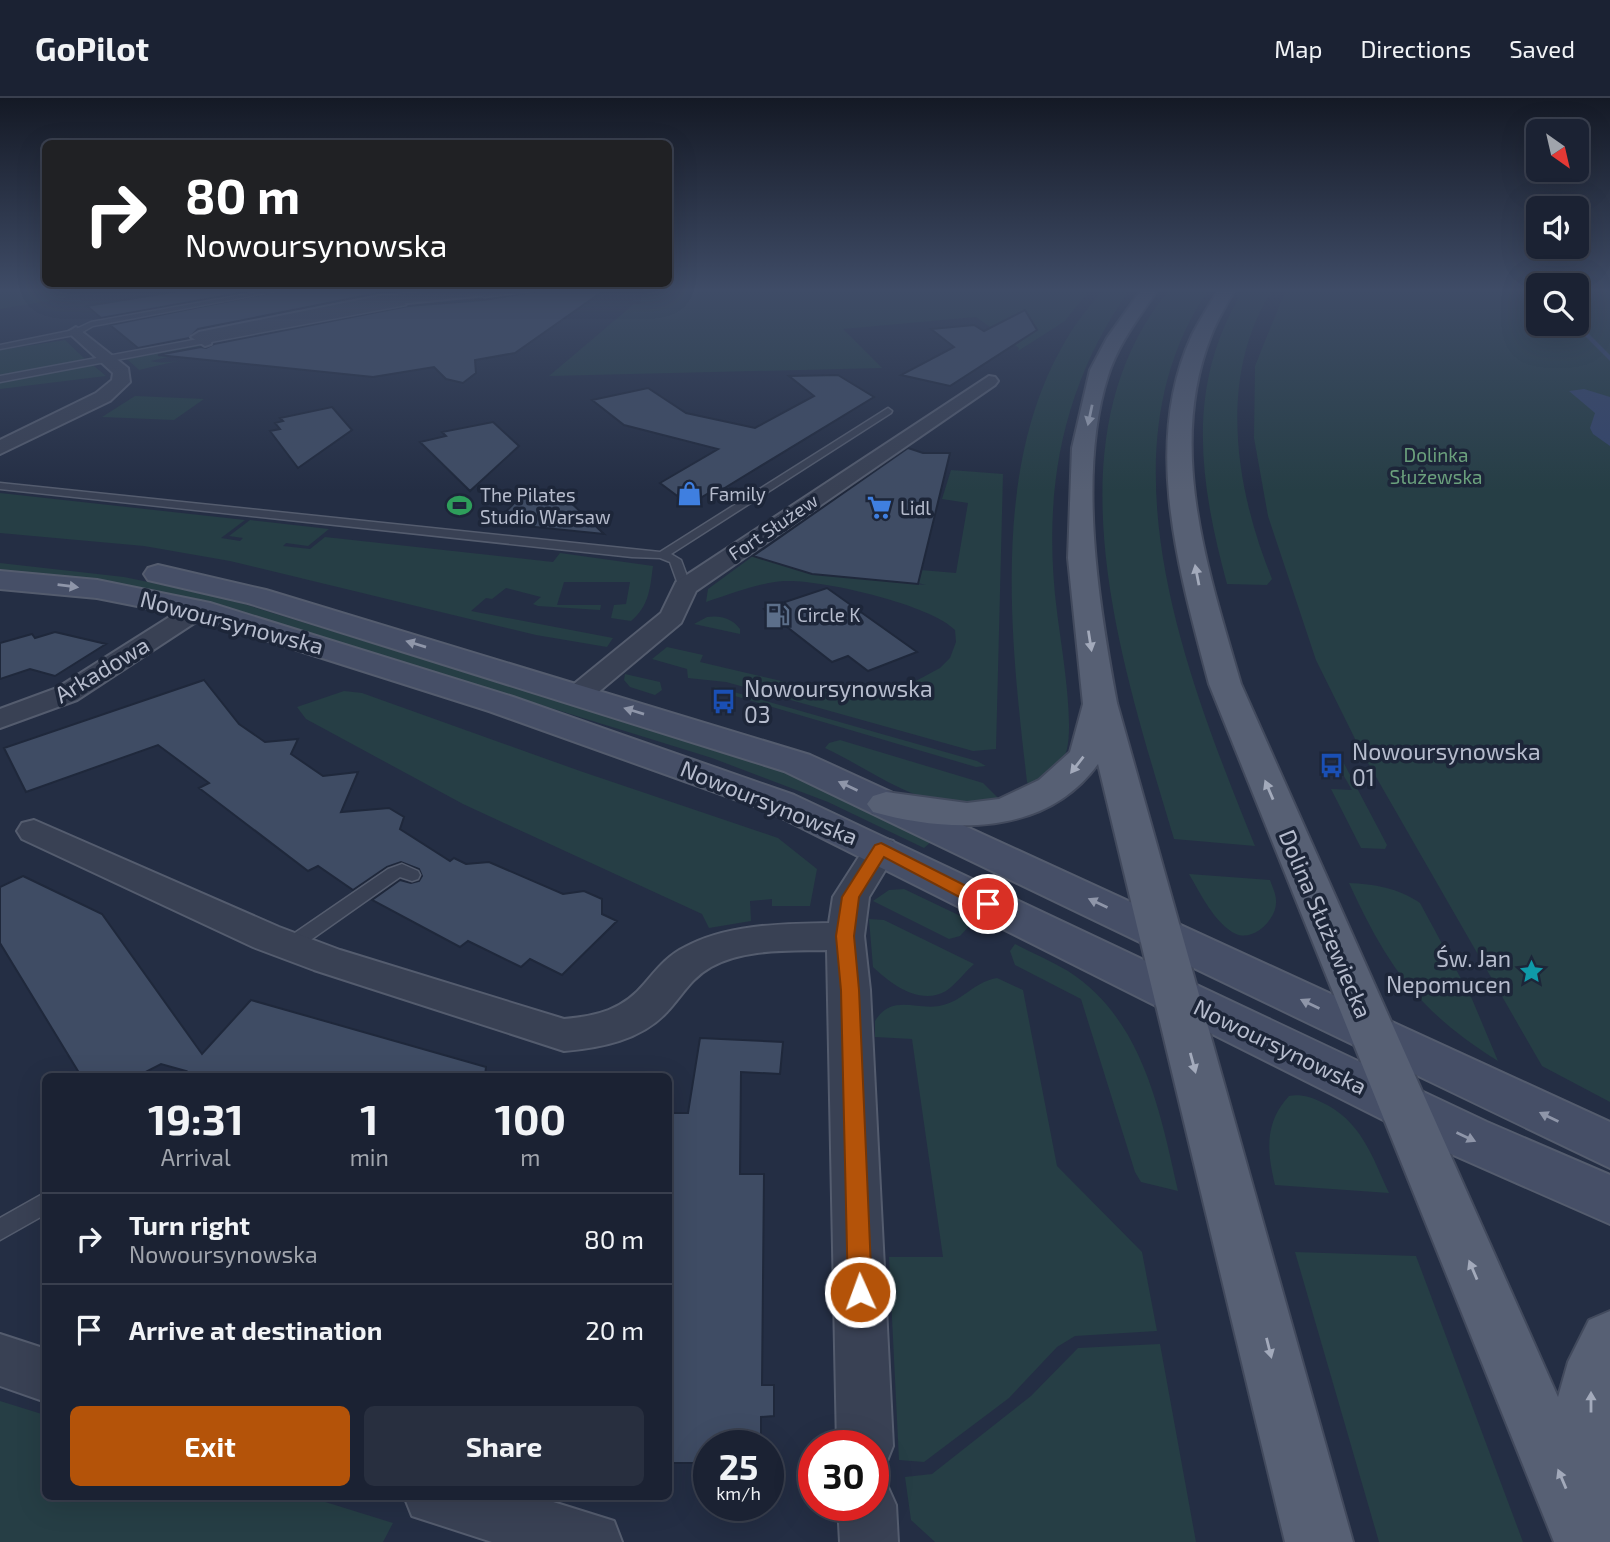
<!DOCTYPE html>
<meta charset="utf-8">
<style>
body{margin:0;font-family:"Exo 2",sans-serif;background:#282f3f;color:#f1f3f6;height:100vh;display:flex;flex-direction:column;font-size:26px;white-space:nowrap}
*{box-sizing:border-box;margin:0}
p{font-size:23px;color:#a0a4ac}
.icon{flex:none;width:38px;height:38px;fill:none;stroke:currentColor;stroke-width:2;stroke-linecap:round;stroke-linejoin:round}
.map{position:relative;flex:1;overflow:hidden}
.details{position:absolute;left:42px;top:975px;width:630px;height:427px;display:flex;flex-direction:column;background:#1b2233;border-radius:10px;box-shadow:0 7px 28px #0002,0 0 0 2px #393f4e}
.details>*{flex:none}
.top-card{position:absolute;left:42px;top:42px;width:630px;height:147px;border-radius:10px;box-shadow:0 7px 28px #0002,0 0 0 2px #393f4e;background:#202124;color:#fff;overflow:hidden}
.needle{width:46px;rotate:146deg}
.fabs{position:absolute;left:1526px;top:21px;display:grid;gap:14px}
.fabs a{display:grid;place-items:center;width:63px;height:63px;border-radius:10px;background:#1b2233;box-shadow:0 7px 28px #0002,0 0 0 2px #393f4e;font-size:35px}
.speed{position:absolute;left:693px;top:1332px;display:flex;gap:14px;font-size:35px;font-weight:700;text-align:center}
.speed>*{display:grid;place-content:center;width:91px;height:91px;border-radius:50%;background:#1b2233;box-shadow:0 7px 28px #0002,0 0 0 2px #393f4e;line-height:1}
.speed small{font-size:18px;font-weight:400}
.speed .limit{border:10px solid #d22;background:#fff;color:#111}
.pin{position:absolute;display:grid;place-items:center;width:60px;height:60px;color:#fff;margin:-30px;border:4px solid #fff;border-radius:50%;box-shadow:0 2px 7px #0007}
.me{position:absolute;width:77px;margin:-38px;rotate:358deg;stroke-linejoin:round;filter:drop-shadow(0 0 5px #0008)}
.turn{display:flex;align-items:center;gap:24px;height:147px;padding:0 28px;font-size:32px}
.turn .icon{width:91px;height:91px;stroke-width:2.5}
.turn b{display:block;font-size:49px;line-height:60px}
.eta{display:flex;justify-content:space-evenly;align-items:center;height:119px;text-align:center}
.eta b{font-size:42px;font-weight:700;line-height:49px}
.button{display:flex;gap:14px;margin-top:auto;padding:14px 28px}
.button a{flex:1;height:80px;border-radius:10px;background:#b45309;color:#fff;font-size:28px;font-weight:700;line-height:80px;text-align:center}
.button a+a{background:#282f3f;color:#f1f3f6}
ul{padding:0;list-style:none}
li{display:flex;align-items:center;gap:21px;height:91px;padding:0 28px;border-top:2px solid #393f4e}
li div{flex:1}
li b{display:block;font-size:26px}
li em{font-style:normal}
header{display:flex;align-items:center;gap:42px;box-sizing:border-box;height:98px;padding:0 35px;background:#1b2233;border-bottom:2px solid #393f4e}
header strong{font-size:33px}
nav{display:flex;gap:38px;margin-inline-start:auto;font-size:24px}
.map>svg:first-child{display:block}
.green{fill:#263e45}
.water{fill:#34456b}
.lines{fill:none;stroke-linecap:round;stroke-linejoin:round}
.stream{fill:#34456b;fill-rule:evenodd}
.building{fill:#3f4c64;stroke:#1f283b;stroke-width:2}
.lane-casing{stroke:#545c6e;stroke-width:3}
.street-casing{stroke:#545c6e;stroke-width:4}
.secondary-casing{stroke:#545c6e;stroke-width:4}
.primary-casing{stroke:#424a5d;stroke-width:4}
.lane{fill:#394154;fill-rule:evenodd}
.street{fill:#394154;fill-rule:evenodd}
.secondary{fill:#464f67;fill-rule:evenodd}
.primary{fill:#576074;fill-rule:evenodd}
.oneway{fill:#a3aabb}
.oneway2{fill:#8f96a9}
.route{fill:#b45309;stroke:#753606;stroke-width:2}
.labels{text-anchor:middle;stroke-width:7;stroke-linejoin:round;paint-order:stroke}
.far-park-label{font-size:19px;fill:#6ba17d;stroke:#1d2639}
.far-poi-label{font-size:19px;fill:#b6bccd;stroke:#1d2639;text-anchor:start}
.far-street-label{font-size:19px;fill:#b6bccd;stroke:#1d2639}
.street-label{font-size:23px;fill:#b6bccd;stroke:#1d2639}
.poi-label{font-size:23px;fill:#b6bccd;stroke:#1d2639;text-anchor:start}
</style>
<header>
<strong>GoPilot</strong>
<nav><a>Map</a><a>Directions</a><a>Saved</a></nav>
</header>
<div class="map">
<svg width="1610" height="1444" viewBox="0 0 1610 1444">
<rect width="100%" height="100%" fill="#242e44"/>
<path class="green" d="M0,191H119L0,211Z
M643,191H1090L1065,223L1018,253L1019,250L976,219L843,231L882,270L549,278L634,206H640Z
M1103,191H1130C1061,289 1042,395 1057,514C1061,546 1074,621 1067,651C1063,667 1044,681 1032,691L1027,684C1011,545 990,369 1066,242C1076,224 1090,208 1103,191Z
M1170,191H1209C1096,355 1188,582 1255,748L1174,741C1125,575 1043,342 1170,191Z
M1244,191H1273C1217,277 1235,390 1272,481L1267,487L1227,486C1199,382 1185,286 1244,191Z
M1286,191H1538V226H1577V191H1610V1004L1542,968L1360,651L1316,562L1268,418L1254,340L1255,268Z
M331,220L348,223L139,272L127,261L201,247L206,250L151,263C172,270 229,249 251,239L248,236Z
M65,242L85,261L0,278V252Z
M88,268H94L106,278L0,291V283Z
M135,298L204,301L174,322L102,319Z
M951,372L1003,376L996,651L973,653L726,584L688,580L687,571L652,561L667,549L703,557L700,564L846,598L914,584L940,570L950,560L956,544L955,532C930,506 820,481 784,483C758,485 731,496 706,504L708,491L753,458L812,476L926,487L918,485L921,472L956,475L968,405L942,401Z
M0,395L245,422L221,440L240,443L243,440L229,438L250,422L329,431L308,448L286,445L283,448L310,451L325,439L553,464L560,455L653,468C650,491 649,508 631,523L611,520L614,507L626,506L630,484H564L557,507H601L600,512L538,508L533,506L541,499L506,490L492,501L486,500L471,513L613,540L607,549L536,537L230,463L144,448L0,435Z
M0,465L124,479L221,499L748,661L780,672L932,743L924,750L828,704L712,660L213,505L96,482L0,474Z
M707,519C720,517 732,520 740,531V536L694,526Z
M625,576L660,584L662,592L655,597L630,589L624,582Z
M716,589L977,663L986,668L976,669L711,591Z
M344,593L362,595L580,673L778,740L817,771L810,808H772V801L750,803L751,823L709,830L702,816L463,706L306,621L297,609Z
M840,642L983,685L1001,703C919,715 893,683 825,650L829,645Z
M1331,656H1339L1387,747L1385,751L1361,750L1331,691L1352,692Z
M1189,776L1270,782C1272,788 1276,796 1276,802C1278,820 1254,844 1236,836C1215,826 1200,795 1189,776Z
M1349,785C1373,786 1399,790 1420,805L1472,901L1498,963C1419,914 1387,868 1349,785Z
M904,791L973,824L960,838L949,841L873,803L889,792Z
M869,821L884,822L974,866C965,874 956,886 946,893C920,908 891,886 873,869Z
M1015,846C1032,855 1051,863 1068,873C1143,921 1160,1013 1178,1093L1141,1084L1135,1074L1081,901L1015,867L1010,853Z
M997,880L1023,892L1057,1068L1142,1154L1157,1233L1075,1238L1057,1249L1009,1300L924,1364L899,1362L889,1159H943L912,941L875,939V923C892,896 915,912 939,908C963,904 971,885 997,880Z
M1289,998C1300,996 1311,999 1321,1004C1361,1022 1372,1058 1389,1095L1275,1087C1267,1054 1264,1025 1289,998Z
M1295,1154L1416,1158L1523,1444H1379Z
M1160,1246L1196,1444H935L911,1422L905,1379L932,1376L1031,1298L1078,1250Z
M0,1303L45,1317L46,1398H306L393,1425L383,1444H0Z"/>
<path class="water" d="M1584,291L1610,299V348L1593,336L1590,330L1595,315L1569,293Z"/>
<g class="lines">
<path class="stream" d="M1578,225L1610,257V263L1573,226Z"/>
</g>
<path class="building" d="M191,191H262L101,220L87,208Z
M290,191H436L378,195L198,231L189,240L138,250L110,227Z
M551,191H606L515,255L475,262L476,275L463,285L446,281L434,269L373,279L158,257L201,249L206,250L214,246L408,208L484,202Z
M1025,212L1037,232L950,288L901,277L954,249L931,231L974,227L984,233Z
M838,277L874,299L723,391L717,390L702,399L684,403L660,385L718,351L624,327L592,302L648,290L686,315L755,330L814,298L789,278Z
M332,309L352,332L298,370L270,333L280,331L275,325L283,323L280,320Z
M493,324L519,348L470,393L420,344L446,338L442,334Z
M908,350L923,355H950L918,486L812,476L753,458Z
M522,397L568,402L604,436L495,425Z
M827,490L917,554L868,573L848,558L832,564L764,511Z
M55,534L106,546L55,578L30,571L0,581V545L32,536L35,540Z
M204,582L239,626L265,644L298,641L291,656L323,678L358,674L341,714L389,710L404,719L400,731L450,763L454,760L466,766L489,764L563,796L584,793L602,801V816L617,823L562,877L530,861L521,869L468,843L460,849L372,802L400,782L411,785L419,783L422,778L419,771L401,764L387,769L353,792L318,768L308,773L199,690L209,685L158,647L26,694L4,650Z
M23,778L102,816L202,956L251,902L486,969L485,978H181L186,973L161,966L138,978H81L0,845V789Z
M700,940L783,944L780,976L741,974L740,1076H764L762,1287H774V1318L761,1319V1348H709V1365H668V1015H688Z"/>
<g class="lines">
<defs>
<path id="lane" d="M275,191H287L93,228L79,236L0,251V247L74,232L91,224Z
M528,191H548L484,199L480,197Z
M403,203L406,207L0,284V278Z
M888,310L892,313L891,315L671,456L681,462L691,489L685,493L679,489L670,464L660,460L632,459L0,391V385L660,454Z
M402,766L418,773L420,777L418,781L412,783L400,779L295,853H283L280,848L283,843L388,771Z
M46,1094V1116L0,1142V1120Z"/>
<path id="street" d="M463,191H512L505,195L379,208L212,241L211,246L205,248L191,239L199,234L379,198Z
M76,229L128,270L130,284L110,303L0,356V342L96,295L112,282L113,275L68,234Z
M989,278L995,279L998,283L995,287L696,493L681,525L589,602L579,605L569,602L565,596L569,590L661,515L676,484Z
M199,503L208,506L212,511L208,516L77,602L0,630V611L57,590L190,506Z
M34,722L279,829L340,852L564,921C597,918 623,912 645,885C657,871 668,857 685,849C728,826 781,826 829,825L833,799L869,743L881,740L893,743L898,751L869,799L864,838L870,892L893,1348L885,1368L873,1372V1348H837L827,852C791,853 745,850 711,869C691,880 682,898 667,914C641,942 601,950 564,953L314,872L253,849L22,741L17,733L22,725Z
M0,1236L46,1251V1304L0,1288Z
M873,1381L887,1387L896,1407L898,1444H840L838,1407H873Z
M404,1398H534L614,1423L622,1444H492L412,1418Z"/>
<path id="secondary" d="M158,467L266,492L810,657L1610,1024V1070L784,673L248,505L148,482L144,476L148,470Z
M0,473L97,482L210,505L513,599L794,697L1487,1024L1610,1077V1126L1451,1056L768,713L489,613L193,519L97,500L0,491Z"/>
<path id="primary" d="M1142,191H1158C1140,218 1118,246 1108,278C1077,374 1099,508 1117,605L1353,1444H1285L1098,666C1045,739 950,735 873,714L867,706L873,698L886,694L967,705L999,701L1039,682L1070,654L1083,606L1068,460L1072,350L1090,272L1107,240Z
M1219,191H1235C1227,206 1217,222 1211,238C1166,351 1209,476 1241,586L1558,1299L1568,1264L1589,1222L1610,1213V1444H1554L1209,586C1180,476 1141,347 1192,237C1200,221 1210,206 1219,191Z"/>
</defs>
<use href="#lane" class="lane-casing"/>
<use href="#street" class="street-casing"/>
<use href="#secondary" class="secondary-casing"/>
<use href="#primary" class="primary-casing"/>
<use href="#lane" class="lane"/>
<use href="#street" class="street"/>
<use href="#secondary" class="secondary"/>
<use href="#primary" class="primary"/>
</g>
<defs><path id="oneway-solid" d="M-6-.8H1V-3.2L6.5 0L1 3.2V.8H-6Z" transform="scale(1.75)"/></defs>
<g class="oneway">
<use href="#oneway-solid" transform="translate(1090 317) rotate(102)"/>
<use href="#oneway-solid" transform="translate(1197 477) rotate(-101)"/>
<use href="#oneway-solid" transform="translate(1090 543) rotate(81)"/>
<use href="#oneway-solid" transform="translate(1077 667) rotate(128)"/>
<use href="#oneway-solid" transform="translate(1269 692) rotate(-113)"/>
<use href="#oneway-solid" transform="translate(1193 965) rotate(75)"/>
<use href="#oneway-solid" transform="translate(1473 1172) rotate(-113)"/>
<use href="#oneway-solid" transform="translate(1269 1250) rotate(76)"/>
<use href="#oneway-solid" transform="translate(1591 1304) rotate(-90)"/>
<use href="#oneway-solid" transform="translate(1562 1381) rotate(-113)"/>
</g>
<g class="oneway2">
<use href="#oneway-solid" transform="translate(68 488) rotate(7)"/>
<use href="#oneway-solid" transform="translate(416 546) rotate(-163)"/>
<use href="#oneway-solid" transform="translate(634 613) rotate(-163)"/>
<use href="#oneway-solid" transform="translate(848 688) rotate(-155)"/>
<use href="#oneway-solid" transform="translate(1098 805) rotate(-155)"/>
<use href="#oneway-solid" transform="translate(1310 906) rotate(-154)"/>
<use href="#oneway-solid" transform="translate(1549 1019) rotate(-154)"/>
<use href="#oneway-solid" transform="translate(1466 1039) rotate(25)"/>
</g>
<linearGradient id="sky" x2="0" y2="1"><stop stop-color="#141925"/><stop offset="0.49" stop-color="#3f4c67"/><stop offset="1" stop-color="#3f4c67" stop-opacity="0"/></linearGradient>
<rect width="1610" height="393" fill="url(#sky)"/>
<path class="route" d="M881,745L994,802L997,806L994,811H982L884,759L859,799L854,838L859,892L872,1194L869,1202L860,1205L852,1202L848,1194L841,892L836,838L842,799L875,747Z"/>
<defs>
<symbol id="shop-bare" viewBox="-9 -9 18 18"><path d="M-5-2.5h2.3a2.7 3.5 0 0 1 5.4 0H5L5.5 6h-11ZM-1.5-2.5h3a1.5 2.3 0 0 0-3 0Z" fill="#3f7fe0" stroke="#1d2639" stroke-width="2.5" paint-order="stroke"/></symbol>
<symbol id="stadium-bare" viewBox="-9 -9 18 18"><path d="M0-5a6.5 5 0 1 0 0 10a6.5 5 0 1 0 0-10ZM-3.5-1.8h7v3.6h-7Z" fill="#2e9e5b" stroke="#1d2639" stroke-width="2.5" paint-order="stroke"/></symbol>
<symbol id="supermarket-bare" viewBox="-9 -9 18 18"><path d="M-6-5.5h2.5l.6 2H6L4.5 2H-2.5L-4.4-4H-6ZM-1.5 3.2a1.3 1.3 0 1 0 .1 0ZM3 3.2a1.3 1.3 0 1 0 .1 0Z" fill="#3f7fe0" stroke="#1d2639" stroke-width="2.5" paint-order="stroke"/></symbol>
<symbol id="fuel-bare" viewBox="-9 -9 18 18"><path d="M-5.5-6h7V0h2V4h1.3V-2.5L3-4.5l.8-.8L6-3V5H2.5V1h-1V6h-7ZM-4.2-4.7v3.2H.2V-4.7Z" fill="#5c6f8a" stroke="#1d2639" stroke-width="2.5" paint-order="stroke"/></symbol>
<symbol id="bus-bare" viewBox="-9 -9 18 18"><path d="M-5-6H5V4H4V6H2V4H-2V6H-4V4H-5ZM-3.5-4V0h7V-4ZM-3.5 1.2v1.5H-2V1.2ZM2 1.2v1.5H3.5V1.2Z" fill="#1a4fb4" stroke="#1d2639" stroke-width="2.5" paint-order="stroke"/></symbol>
<symbol id="sight-bare" viewBox="-9 -9 18 18"><path d="M0-6L1.8-2.2L6-1.7L2.9 1.2L3.7 5.4L0 3.3L-3.7 5.4L-2.9 1.2L-6-1.7L-1.8-2.2Z" fill="#0f9aa8" stroke="#1d2639" stroke-width="2.5" paint-order="stroke"/></symbol>
</defs>
<g fill-rule="evenodd">
<use href="#shop-bare" x="672" y="378" width="35" height="35"/>
<use href="#stadium-bare" x="442" y="390" width="35" height="35"/>
<use href="#supermarket-bare" x="862" y="392" width="35" height="35"/>
<use href="#fuel-bare" x="760" y="500" width="35" height="35"/>
<use href="#bus-bare" x="706" y="586" width="35" height="35"/>
<use href="#bus-bare" x="1314" y="650" width="35" height="35"/>
<use href="#sight-bare" x="1514" y="856" width="35" height="35"/>
</g>
<g class="labels">
<g class="far-park-label">
<text x="1436" y="364">Dolinka<tspan x="1436" dy="22">Służewska</tspan></text>
</g>
<g class="far-poi-label">
<text x="709" y="403">Family</text>
<text x="480" y="404">The Pilates<tspan x="480" dy="22">Studio Warsaw</tspan></text>
<text x="900" y="417">Lidl</text>
<text x="797" y="524">Circle K</text>
</g>
<g class="far-street-label">
<text transform="translate(773 429) rotate(-34)" y="7">Fort Służew</text>
</g>
<g class="street-label">
<text transform="translate(232 525) rotate(15)" y="8">Nowoursynowska</text>
<text transform="translate(102 572) rotate(-31)" y="8">Arkadowa</text>
<text transform="translate(769 705) rotate(22)" y="8">Nowoursynowska</text>
<text transform="translate(1325 826) rotate(67)" y="8">Dolina Służewiecka</text>
<text transform="translate(1280 949) rotate(26)" y="8">Nowoursynowska</text>
</g>
<g class="poi-label">
<text x="744" y="599">Nowoursynowska<tspan x="744" dy="26">03</tspan></text>
<text x="1352" y="662">Nowoursynowska<tspan x="1352" dy="26">01</tspan></text>
<text x="1511" y="869" text-anchor="end">Św. Jan<tspan x="1511" dy="26">Nepomucen</tspan></text>
</g>
</g>
</svg>
<div class="fabs">
<a><svg class="needle" viewBox="-14 -14 28 28"><path d="M0-13l5 13h-10z" fill="#e53935"/><path d="M0 13l5-13h-10z" fill="#a0a4ac"/></svg></a>
<a><svg class="icon" aria-label="sound" viewBox="0 0 24 24"><path d="M4 9h4l5-4v14l-5-4H4zM17 9q2 3 0 6"/></svg></a>
<a><svg class="icon" aria-label="search" viewBox="0 0 24 24"><circle cx="10" cy="10" r="6"/><path d="M15 15l6 6"/></svg></a>
</div>
<div class="speed"><div>25<small>km/h</small></div><div class="limit">30</div></div>
<div class="pin" style="left:988px;top:806px;background:#d93025"><svg class="icon" aria-label="arrive" viewBox="0 0 24 24"><path d="M6 21V4h12l-3 4 3 4H6"/></svg></div>
<svg class="me" style="left:860px;top:1194px" viewBox="-20 -20 40 40"><circle r="17" fill="#b45309" stroke="#fff" stroke-width="3"/><path d="M0-11L8 9 0 5-8 9z" fill="#fff"/></svg>
<div class="top-card">
<div class="turn"><svg class="icon" aria-label="right" viewBox="0 0 24 24"><path d="M7 20v-9h11M14 6l5 5-5 5"/></svg><div><b>80 m</b>Nowoursynowska</div></div>
</div>
<section class="details">
<div class="eta">
<div><b>19:31</b><p>Arrival</p></div>
<div><b>1</b><p>min</p></div>
<div><b>100</b><p>m</p></div>
</div>
<ul>
<li><svg class="icon" aria-label="right" viewBox="0 0 24 24"><path d="M7 20v-9h11M14 6l5 5-5 5"/></svg><div><b>Turn right</b><p>Nowoursynowska</p></div><em>80 m</em></li>
<li><svg class="icon" aria-label="arrive" viewBox="0 0 24 24"><path d="M6 21V4h12l-3 4 3 4H6"/></svg><div><b>Arrive at destination</b></div><em>20 m</em></li>
</ul>
<div class="button"><a>Exit</a><a>Share</a></div>
</section>
</div>
